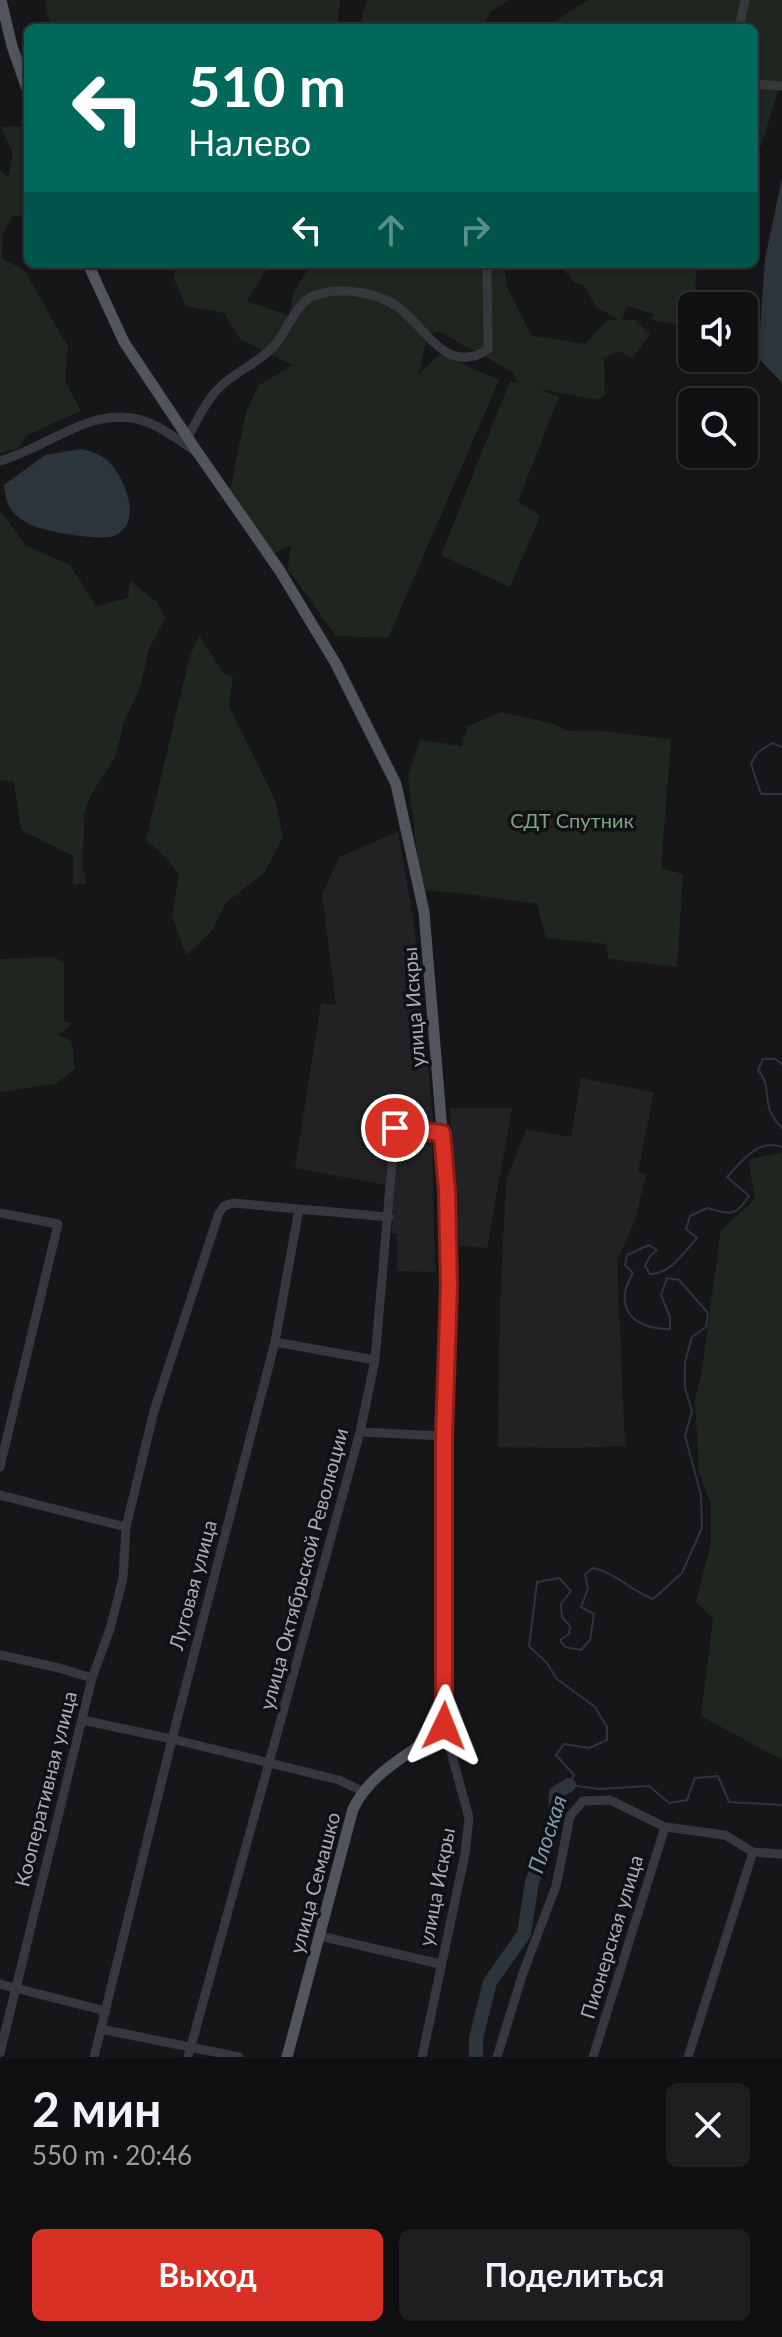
<!DOCTYPE html>
<html lang="ru">
<meta charset="utf-8">
<style>
body{margin:0;font-family:Lato,sans-serif;background:#1e1e20;color:#f1f3f6;height:100vh;display:flex;flex-direction:column;font-size:30px;white-space:nowrap}
*{box-sizing:border-box;margin:0}
p{font-size:26px;color:#9c9d9f}
.icon{flex:none;width:44px;height:44px;fill:none;stroke:currentColor;stroke-width:2;stroke-linecap:round;stroke-linejoin:round}
.map{position:relative;height:2057px;overflow:hidden}
.details{display:flex;flex-direction:column;background:#101012;flex:1}
.details>*{flex:none}
.top-card{position:absolute;left:24px;top:24px;width:734px;height:244px;border-radius:12px;box-shadow:0 2px 6px #0004,0 0 0 2px #303032;background:#00695c;color:#fff;overflow:hidden}
.buttons{position:absolute;left:678px;top:292px;display:grid;gap:16px}
.buttons a{display:grid;place-items:center;width:80px;height:80px;border-radius:12px;background:#101012;box-shadow:0 2px 6px #0004,0 0 0 2px #303032;font-size:40px}
.pin{position:absolute;display:grid;place-items:center;width:68px;height:68px;color:#fff;margin:-34px;border:4px solid #fff;border-radius:50%;box-shadow:0 2px 8px #0007}
.me{position:absolute;width:88px;margin:-44px;rotate:2deg;stroke-linejoin:round;filter:drop-shadow(0 0 6px #0008)}
.turn{display:flex;align-items:center;gap:28px;height:168px;padding:0 32px;font-size:36px}
.turn .icon{width:104px;height:104px;stroke-width:2.5}
.turn b{display:block;font-size:56px;line-height:68px}
.lanes{display:flex;align-items:center;height:76px;padding:0 32px;background:#0003;justify-content:center;gap:40px;direction:ltr}
.lanes .off{opacity:.35}
.round{display:grid;place-items:center;flex:none;width:84px;height:84px;border-radius:12px;background:#1e1e20}
.summary{display:flex;align-items:center;justify-content:space-between;height:136px;padding:0 32px}
h1{font-size:48px;font-weight:700;line-height:60px}
.primary-button{display:flex;gap:16px;margin-top:auto;padding:16px 32px}
.primary-button a{flex:1;height:92px;border-radius:12px;background:#d93025;color:#fff;font-size:32px;font-weight:700;line-height:92px;text-align:center}
.primary-button a+a{background:#1e1e20;color:#f1f3f6}
.map>svg:first-child{display:block}
.built{fill:#222225}
.green{fill:#1e261f}
.water{fill:#2c353c}
.lines{fill:none;stroke-linecap:round;stroke-linejoin:round}
.stream{stroke:#2c353c;stroke-width:2}
.river{stroke:#2c353c;stroke-width:14}
.minor{stroke:#37383d;stroke-width:9}
.major{stroke:#53555c;stroke-width:11}
.route-casing{stroke:#8d1f18;stroke-width:20}
.route{stroke:#d93025;stroke-width:14}
.labels{text-anchor:middle;stroke-width:7;stroke-linejoin:round;paint-order:stroke}
.park-label{font-size:20px;fill:#7fa381;stroke:#111113}
.street-label{font-size:20px;fill:#a8adb8;stroke:#111113}
.water-label{font-size:22px;font-style:italic;fill:#7f9bb3;stroke:#111113}
</style>
<div class="map">
<svg width="782" height="2057" viewBox="0 0 782 2057">
<rect width="100%" height="100%" fill="#161618"/>
<path class="built" d="M398,832L413,918L424,1007L406,1015L425,1030L433,1122L430,1124L390,1122L385,1185L295,1168L321,1003L336,1005L322,895L339,857Z
M581,1078L654,1092L638,1172L646,1174L635,1221L617,1260L625,1446L575,1448L498,1447L500,1306L506,1180L526,1129L571,1137Z
M450,1108H512L487,1248L459,1246Z
M396,1140L432,1142L435,1272L397,1271V1234L392,1233Z"/>
<path class="green" d="M45,0H340L337,28H51Z
M367,0H510L490,12L484,28H359Z
M588,0H782V80L754,168V28H544Z
M28,126V216H13L3,233L2,258L25,271L68,347L65,381L81,411L27,435L17,449L0,453V170L8,178L13,154L1,127Z
M176,264H270L247,301L289,316L294,291L312,264H503L508,289L531,335L585,344L607,320H619L597,307L583,285L574,282L559,264H697L692,327L652,320L654,314L627,306L622,320H635L650,335L632,358L619,351L604,358L605,395L597,400L539,389L559,397L518,501L540,516L510,587L441,555L510,381L519,383L511,371L440,332L428,333L419,374L440,354L499,380L388,638L336,636L288,569L291,545L274,554L230,491L246,412L258,386L292,365L240,339L224,313L186,306L174,279Z
M0,510L26,546L70,565L96,606L128,598L130,581L157,602L165,618L149,649L139,690L124,722L115,758L92,793L84,814L83,867L86,883L73,885V856L21,830L14,782L0,780Z
M199,635L223,673L233,677L229,706L275,800L283,837L265,872L226,903L211,932L186,955L172,916L179,875L165,857L146,840L190,656Z
M501,712L555,724L567,731L594,730L671,739L661,868L683,874L677,967L608,959L607,944L546,938L537,904L467,894L421,890L408,776L420,740L462,746L468,726Z
M55,957L64,964V1021L72,1024L58,1035L71,1041L75,1069L56,1084L0,1092V959Z
M782,1152V1760L701,1716L713,1619L696,1602L711,1543V1505L699,1471L695,1400L702,1369L721,1230L755,1199L748,1160Z"/>
<path class="water" d="M782,178V383L758,358L765,259Z
M81,449C91,451 100,454 108,461C125,477 144,524 114,536C100,541 48,532 34,526C26,523 15,516 10,508C6,502 5,492 4,485L45,455Z"/>
<g class="lines">
<path class="stream" d="M782,747L772,743L757,753L751,764L761,794H782
M782,1064L775,1059H763L758,1070C775,1090 758,1105 782,1128
M782,1147C758,1138 742,1161 727,1177L749,1196C735,1218 730,1214 707,1208L690,1216L686,1229L697,1238C685,1251 670,1275 650,1274L645,1266L650,1256L657,1250L649,1245L627,1255L625,1265L633,1273C612,1308 633,1329 670,1329V1317L661,1295L667,1278L679,1280L708,1313L706,1327L692,1337L685,1362V1388L692,1411L685,1436L701,1495L702,1528L682,1573L653,1599C631,1591 616,1573 593,1568L585,1574L588,1589L581,1607L594,1614L590,1640L581,1650L565,1647L560,1640L569,1634L570,1626L562,1617L561,1604L571,1591L559,1578L537,1582L529,1646L547,1663L557,1679L595,1707L607,1727V1740L589,1748L564,1744L556,1755L574,1775L569,1785L599,1789L649,1786L669,1803L687,1800L695,1778L718,1776L729,1802L782,1805"/>
<path class="river" d="M476,2057V2038L490,1982L524,1934L532,1882L555,1821L556,1793L569,1785"/>
<path class="minor" d="M739,28L745,0
M754,84L782,86
M188,437C198,419 206,400 221,386C236,372 255,364 270,350C285,337 294,306 311,297C339,285 382,292 404,312C429,334 450,375 488,349L487,264
M0,461C53,446 101,396 158,427C171,434 183,443 195,451
M0,1213L58,1224L0,1467
M275,1342L375,1360
M360,1432L444,1436
M0,1495L126,1527
M0,1655L59,1668L92,1678
M82,1720L172,1739L339,1780L362,1791
M320,1936L440,1964
M0,1984L106,2011
M101,2029L239,2057
M0,2053L92,1678L110,1629L123,1578L126,1527L154,1411L219,1213L224,1206L233,1203L299,1209
M94,2057L172,1739L275,1342L299,1209L389,1217
M188,2057L360,1432L375,1360L395,1128L442,1133
M422,2057L465,1854L469,1818L444,1726
M497,2057L523,1973L556,1886L570,1816L583,1801L610,1800L665,1827L725,1835L753,1852L782,1854
M593,2057L665,1827
M688,2057L753,1852"/>
<path class="major" d="M1,0L12,46L28,92
M88,264L124,342L198,453L280,571L336,664L396,784L424,912L447,1191L444,1726C412,1756 374,1767 353,1809L287,2057"/>
</g>
<g class="lines">
<defs>
<path id="route" d="M395,1128L442,1133L447,1191L449,1287L444,1436V1726"/>
</defs>
<use href="#route" class="route-casing"/>
<use href="#route" class="route"/>
</g>
<g class="labels">
<g class="park-label">
<text x="572" y="828">СДТ Спутник</text>
</g>
<g class="street-label">
<text transform="translate(414 1007) rotate(-94)" y="7">улица Искры</text>
<text transform="translate(304 1569) rotate(-75)" y="7">улица Октябрьской Революции</text>
<text transform="translate(193 1585) rotate(-75)" y="7">Луговая улица</text>
<text transform="translate(46 1789) rotate(-76)" y="7">Кооперативная улица</text>
<text transform="translate(315 1883) rotate(-75)" y="7">улица Семашко</text>
<text transform="translate(437 1887) rotate(-79)" y="7">улица Искры</text>
<text transform="translate(612 1937) rotate(-73)" y="7">Пионерская улица</text>
</g>
<g class="water-label">
<text transform="translate(547 1834) rotate(-72)" y="8">Плоская</text>
</g>
</g>
</svg>
<div class="buttons">
<a><svg class="icon" aria-label="sound" viewBox="0 0 24 24"><path d="M4 9h4l5-4v14l-5-4H4zM17 9q2 3 0 6"/></svg></a>
<a><svg class="icon" aria-label="search" viewBox="0 0 24 24"><circle cx="10" cy="10" r="6"/><path d="M15 15l6 6"/></svg></a>
</div>
<div class="pin" style="left:395px;top:1128px;background:#d93025"><svg class="icon" aria-label="arrive" viewBox="0 0 24 24"><path d="M6 21V4h12l-3 4 3 4H6"/></svg></div>
<svg class="me" style="left:444px;top:1726px" viewBox="-20 -20 40 40"><path d="M0-17L14 15 0 8-14 15z" fill="#d93025" stroke="#fff" stroke-width="4"/></svg>
<div class="top-card">
<div class="turn"><svg class="icon" aria-label="left" viewBox="0 0 24 24"><path d="M17 20v-9H6M10 6l-5 5 5 5"/></svg><div><b>510 m</b>Налево</div></div>
<div class="lanes"><svg class="icon" aria-label="left" viewBox="0 0 24 24"><path d="M17 20v-9H6M10 6l-5 5 5 5"/></svg><svg class="icon off" aria-label="ahead" viewBox="0 0 24 24"><path d="M12 20V5M6 11l6-6 6 6"/></svg><svg class="icon off" aria-label="right" viewBox="0 0 24 24"><path d="M7 20v-9h11M14 6l5 5-5 5"/></svg></div>
</div>
</div>
<section class="details">
<div class="summary"><div><h1>2 мин</h1><p>550 m · 20:46</p></div><a class="round"><svg class="icon" aria-label="close" viewBox="0 0 24 24"><path d="M6 6l12 12M18 6L6 18"/></svg></a></div>
<div class="primary-button"><a>Выход</a><a>Поделиться</a></div>
</section>
